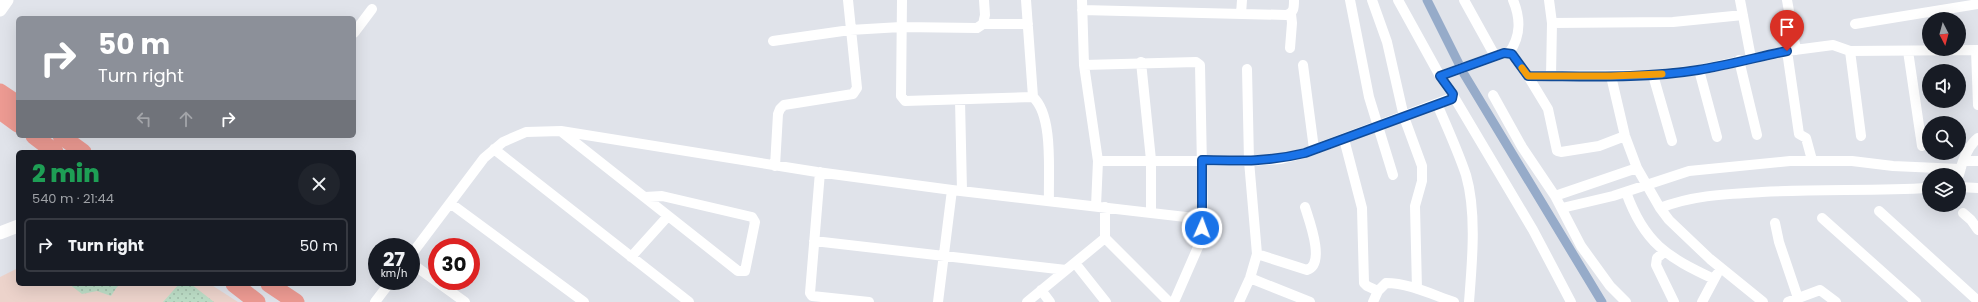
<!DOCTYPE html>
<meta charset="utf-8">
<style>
body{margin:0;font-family:Poppins,sans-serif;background:#20242c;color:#f1f3f6;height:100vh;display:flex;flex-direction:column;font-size:15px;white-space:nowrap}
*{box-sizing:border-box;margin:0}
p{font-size:13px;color:#9ea1a6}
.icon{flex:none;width:22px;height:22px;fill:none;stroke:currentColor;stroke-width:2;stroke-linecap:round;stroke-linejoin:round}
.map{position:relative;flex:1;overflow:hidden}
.panel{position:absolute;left:16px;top:150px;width:340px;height:136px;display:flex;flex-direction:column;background:#171b24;border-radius:6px;box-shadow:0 4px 16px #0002}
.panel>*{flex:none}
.hud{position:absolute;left:16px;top:16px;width:340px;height:122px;border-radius:6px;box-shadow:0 4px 16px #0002;background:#8c9099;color:#fff;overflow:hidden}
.needle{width:26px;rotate:174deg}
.buttons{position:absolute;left:1922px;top:12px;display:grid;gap:8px}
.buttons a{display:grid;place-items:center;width:44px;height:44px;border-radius:50%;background:#171b24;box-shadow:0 4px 16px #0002;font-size:20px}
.speed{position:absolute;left:368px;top:238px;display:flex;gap:8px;font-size:20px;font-weight:700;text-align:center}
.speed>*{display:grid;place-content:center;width:52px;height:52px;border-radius:50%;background:#171b24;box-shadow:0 4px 16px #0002;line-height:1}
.speed small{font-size:10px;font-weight:400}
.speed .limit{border:6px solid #d22;background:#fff;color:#111}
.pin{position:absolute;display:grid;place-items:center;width:34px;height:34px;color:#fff;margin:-41px -17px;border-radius:50% 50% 50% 0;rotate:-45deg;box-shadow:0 0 4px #0007}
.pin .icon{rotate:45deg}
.me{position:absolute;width:44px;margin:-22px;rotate:2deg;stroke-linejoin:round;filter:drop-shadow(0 0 3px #0008)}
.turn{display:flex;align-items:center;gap:14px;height:84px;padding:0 16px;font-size:18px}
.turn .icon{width:52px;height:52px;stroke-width:2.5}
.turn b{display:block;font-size:28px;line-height:34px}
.lanes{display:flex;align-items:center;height:38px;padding:0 16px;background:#0003;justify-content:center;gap:20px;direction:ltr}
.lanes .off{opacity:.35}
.round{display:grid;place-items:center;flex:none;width:42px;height:42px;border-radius:21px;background:#20242c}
.overview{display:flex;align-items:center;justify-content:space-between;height:68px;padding:0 16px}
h1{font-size:24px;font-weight:800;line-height:30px;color:#1e9e55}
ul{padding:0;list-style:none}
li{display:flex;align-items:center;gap:12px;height:54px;margin:0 8px 6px;padding:0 8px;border:2px solid #363941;border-radius:6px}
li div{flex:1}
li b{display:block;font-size:15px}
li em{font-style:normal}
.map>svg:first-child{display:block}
.education{fill:#ecd3cb}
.park{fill:url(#park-dots)}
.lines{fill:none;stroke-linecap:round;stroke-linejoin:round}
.canal{stroke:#96abc9;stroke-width:9}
.minor{stroke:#fff;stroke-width:10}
.tertiary{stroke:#fff;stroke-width:13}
.trunk{stroke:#ec9a92;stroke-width:17}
.route-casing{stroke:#114b97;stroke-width:10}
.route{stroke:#1a73e8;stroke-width:7}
.slow{stroke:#f59e0b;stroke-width:7}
</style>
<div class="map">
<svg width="1978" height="302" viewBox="0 0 1978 302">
<defs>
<pattern id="park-dots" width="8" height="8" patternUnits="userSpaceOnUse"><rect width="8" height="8" fill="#bddec7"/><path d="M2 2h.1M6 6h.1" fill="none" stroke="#a2beab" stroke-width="1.8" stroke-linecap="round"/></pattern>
</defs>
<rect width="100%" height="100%" fill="#e0e3ea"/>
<path class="education" d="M18,268V284H210L238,302H0V277Z"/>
<path class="park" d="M69,284H119L111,296L97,291L82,294Z
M179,284H191L214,302H163Z"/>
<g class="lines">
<path class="canal" d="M1427,0L1464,74L1602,302"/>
<path class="minor" d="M902,0L901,96L905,101L1033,97L1026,0
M1082,0L1084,65L1098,161L1096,206
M1350,0L1369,97L1393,175
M1372,0L1387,42L1404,117L1422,166V181L1415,206L1417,289
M1398,0L1440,76L1453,94L1454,97L1533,230L1571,302
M1464,0L1495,56
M1549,0L1552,23L1551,76
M1740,0L1751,58
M1787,0L1796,50
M1082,10L1286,15C1294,13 1294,8 1294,0
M1241,14L1242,0
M1552,23L1673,22L1743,15
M983,24L985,15L984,0
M1855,24L1978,4
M354,33L372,9
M773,41L850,30L901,27L977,28L983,24H1028
M1290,48L1292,23L1291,14
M1976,50L1978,105
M1787,51L1799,134L1806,138L1812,160
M1850,51L1861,136
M1908,51L1922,146
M1509,53C1521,36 1521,19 1513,0
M1739,60L1757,135
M1141,62L1151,160V212
M1084,65L1196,62L1200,65L1203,219L1202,238L1174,302
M1303,65L1314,149
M1699,70L1717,137
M1653,75L1672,141
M1440,76L1504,53L1512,54L1528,76L1548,109L1557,151L1561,152L1599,146L1625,136
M1528,76L1653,75L1699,70L1787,51L1833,45L1850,51L1978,50
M1611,76L1625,136L1637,168L1660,208L1669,220L1710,259L1763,302
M1493,95L1522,147L1555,196L1581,246L1610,286L1626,302
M1033,97C1054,116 1048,174 1049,201
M960,100L962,191
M1437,104C1447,127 1458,151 1466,175C1477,213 1472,263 1469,302
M562,132L738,271H745L755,222L752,217L662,196L645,197
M1344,139L1362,208L1364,283L1367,286L1378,291L1386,283C1409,283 1433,295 1454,302
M494,149L689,302
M1098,161H1249L1281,159L1305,153L1454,97
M1963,161H1978
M775,166L778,114L780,109L784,105L853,94L857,88L848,0
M820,172L810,293L812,296L869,302
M1959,175C1962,162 1968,146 1978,138
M1959,187L1978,188
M1626,192C1644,243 1667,257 1714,279
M1555,196L1637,168
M450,203L584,302
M1105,207V238L1169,302
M1562,208L1613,196L1689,171L1790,161H1852L1893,166L1960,169
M1660,208C1693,195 1727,194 1762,192C1818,189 1873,191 1929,188
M1879,211L1978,301
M1963,213L1971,220L1978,230
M1822,218L1916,302
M1775,223L1779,242L1798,298
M814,241L1066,270
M1664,252L1657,258L1656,265L1674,302
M1257,254L1307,270C1326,264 1309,220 1305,207
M411,255L484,158L503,142L526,132L561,131L817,172L952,190L1203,219
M631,257L668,216
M411,263L465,302
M1075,263L1106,302
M1250,278L1310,302
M1041,290L1050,302
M375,302L391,281
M938,302L952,190
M1027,302L1105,238
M1239,302L1250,278L1257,254L1249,161L1247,69
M1373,302L1378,291
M1702,302L1717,274
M1788,302L1820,290L1836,302"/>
<path class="tertiary" d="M0,10L7,0
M0,233L18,226"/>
<path class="trunk" d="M0,92L18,104
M0,111L18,124
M34,136L55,152
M61,136L83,152
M234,284L257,302
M269,284L296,302"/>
</g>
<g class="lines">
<defs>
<path id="route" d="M1202,228V160C1240,161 1268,162 1305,153L1452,99L1453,94L1440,76L1504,53L1512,54L1528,76C1585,76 1642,79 1698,70C1728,65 1758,57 1787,51"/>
</defs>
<use href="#route" class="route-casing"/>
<use href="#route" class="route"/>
<path class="slow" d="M1522,68L1528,76H1611L1662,74"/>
</g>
</svg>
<div class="buttons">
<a><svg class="needle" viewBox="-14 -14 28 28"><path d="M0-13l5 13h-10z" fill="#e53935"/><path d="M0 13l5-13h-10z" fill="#9ea1a6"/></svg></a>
<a><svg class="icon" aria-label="sound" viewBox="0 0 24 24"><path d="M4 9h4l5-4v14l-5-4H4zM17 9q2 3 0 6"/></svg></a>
<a><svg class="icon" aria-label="search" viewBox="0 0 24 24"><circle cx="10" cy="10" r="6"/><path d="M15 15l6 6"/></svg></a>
<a><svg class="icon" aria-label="layers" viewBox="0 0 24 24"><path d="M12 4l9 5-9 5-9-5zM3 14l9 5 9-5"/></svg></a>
</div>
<div class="speed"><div>27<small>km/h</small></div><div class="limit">30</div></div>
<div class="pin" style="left:1787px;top:51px;background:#d93025"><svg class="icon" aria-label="arrive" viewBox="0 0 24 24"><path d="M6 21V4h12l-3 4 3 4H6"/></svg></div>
<svg class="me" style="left:1202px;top:228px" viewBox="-20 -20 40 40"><circle r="17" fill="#1a73e8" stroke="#fff" stroke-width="3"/><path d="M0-11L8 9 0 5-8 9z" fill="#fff"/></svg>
<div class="hud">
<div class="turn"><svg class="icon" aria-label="right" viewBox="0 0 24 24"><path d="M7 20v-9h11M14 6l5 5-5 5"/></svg><div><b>50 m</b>Turn right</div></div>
<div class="lanes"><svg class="icon off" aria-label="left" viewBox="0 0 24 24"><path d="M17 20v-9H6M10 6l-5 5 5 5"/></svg><svg class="icon off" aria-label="ahead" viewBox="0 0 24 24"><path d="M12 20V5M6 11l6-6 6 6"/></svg><svg class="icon" aria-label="right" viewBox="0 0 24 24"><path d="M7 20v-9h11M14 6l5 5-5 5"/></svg></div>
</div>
<section class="panel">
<div class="overview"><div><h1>2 min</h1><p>540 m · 21:44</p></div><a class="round"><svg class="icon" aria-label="close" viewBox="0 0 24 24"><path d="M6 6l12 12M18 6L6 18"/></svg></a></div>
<ul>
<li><svg class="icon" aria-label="right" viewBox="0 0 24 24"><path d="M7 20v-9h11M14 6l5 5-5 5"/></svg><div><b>Turn right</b></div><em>50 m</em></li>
</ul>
</section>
</div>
